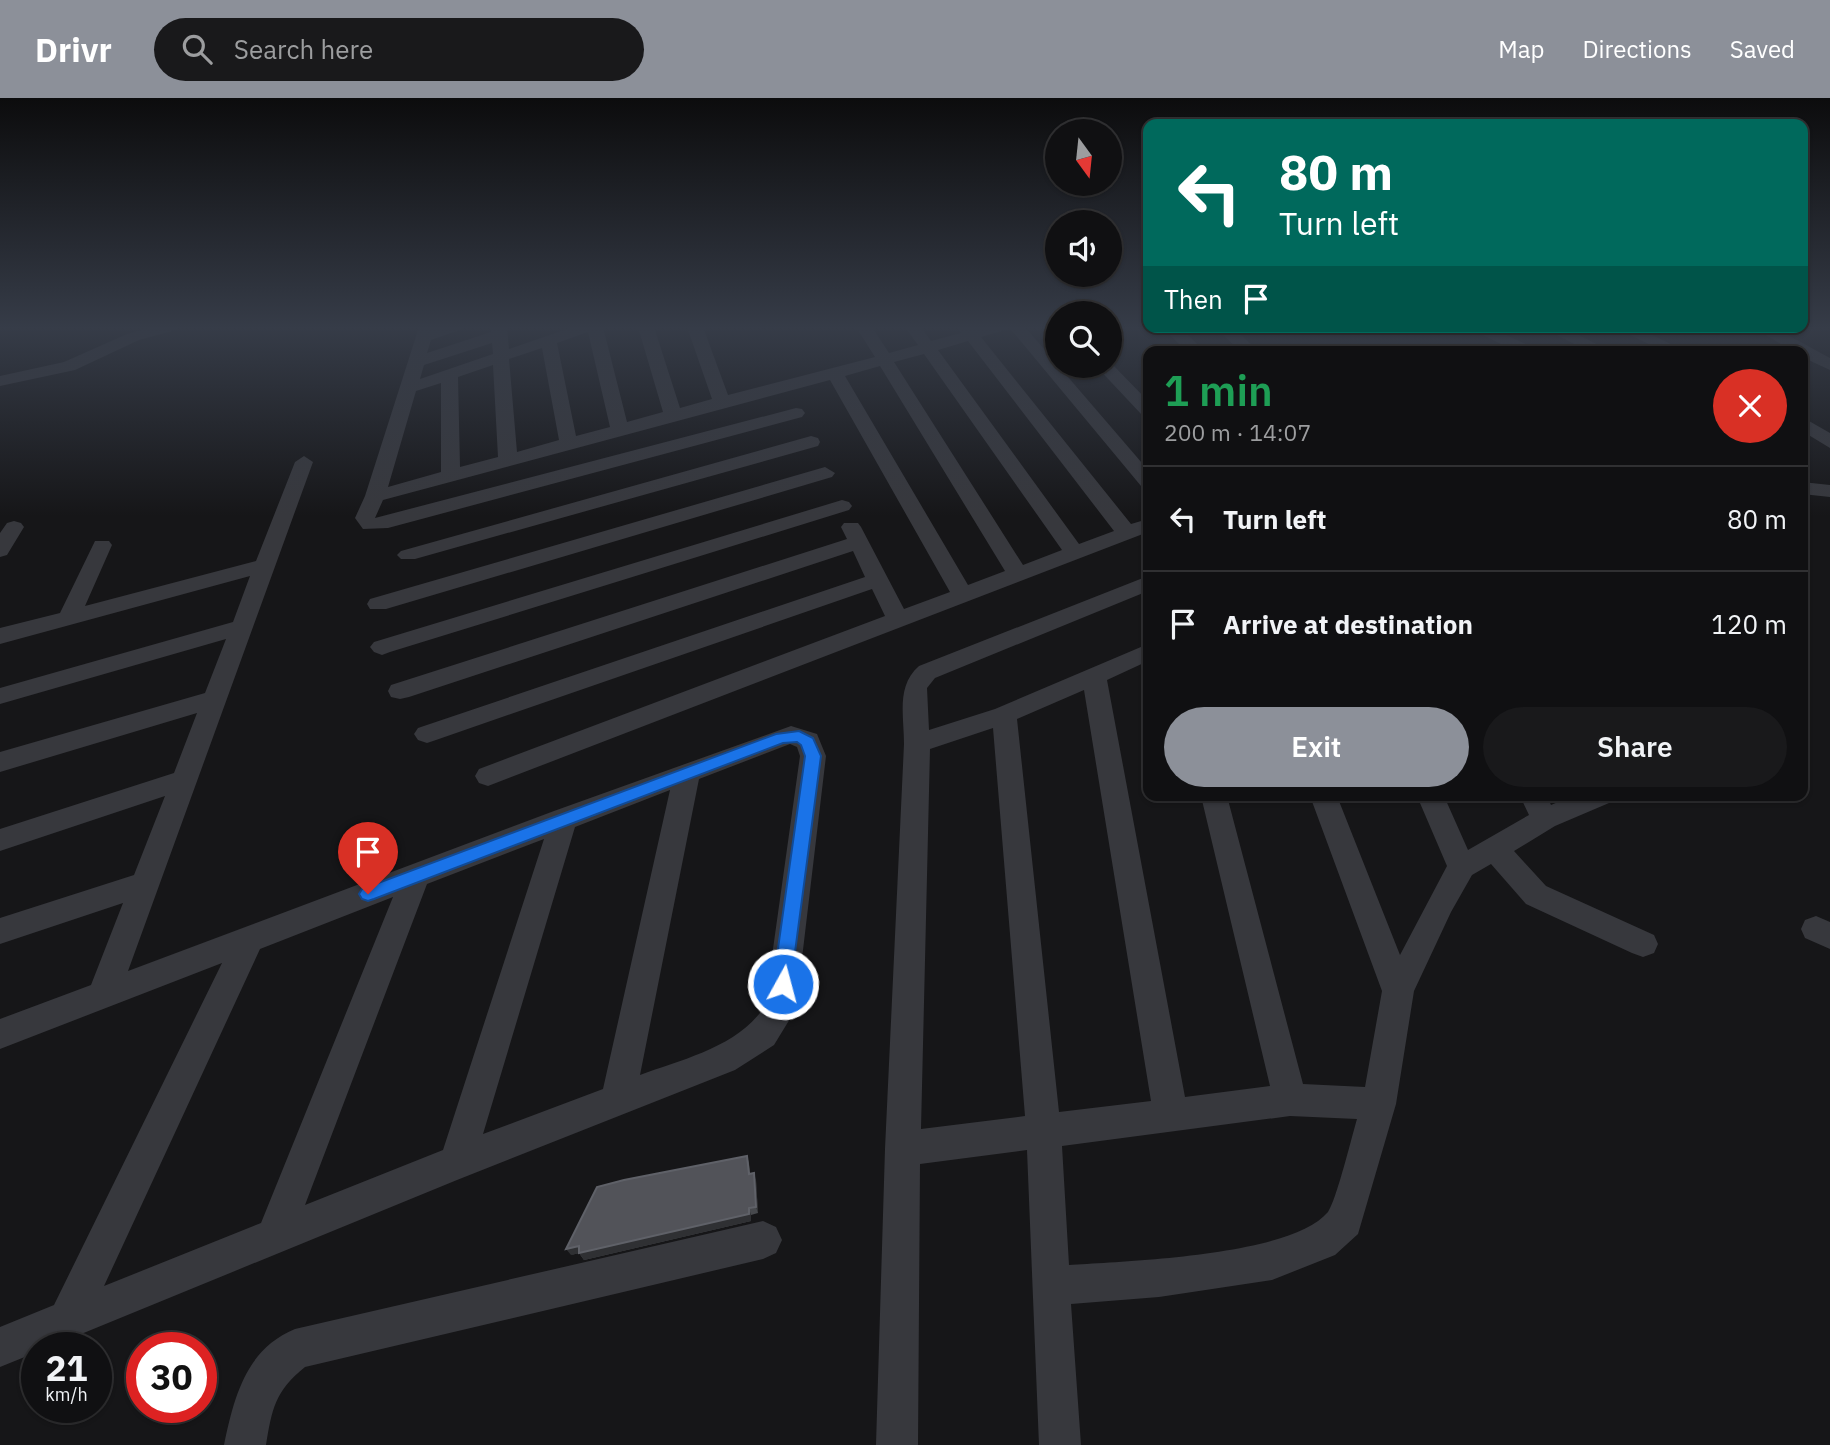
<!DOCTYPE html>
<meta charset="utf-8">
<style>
body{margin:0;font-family:"IBM Plex Sans",sans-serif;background:#19191b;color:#f1f3f6;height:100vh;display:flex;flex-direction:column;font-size:26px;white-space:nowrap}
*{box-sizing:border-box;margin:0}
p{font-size:23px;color:#9c9d9f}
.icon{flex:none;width:38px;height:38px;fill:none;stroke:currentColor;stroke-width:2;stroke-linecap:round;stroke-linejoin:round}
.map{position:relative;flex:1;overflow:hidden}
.panel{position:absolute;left:1143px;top:248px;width:665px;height:455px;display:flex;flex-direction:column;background:#101012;border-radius:14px;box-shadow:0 2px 5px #0004,0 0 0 2px #303032}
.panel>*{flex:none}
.hud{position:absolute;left:1143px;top:21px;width:665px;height:214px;border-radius:14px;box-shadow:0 2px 5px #0004,0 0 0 2px #303032;background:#00695c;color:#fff;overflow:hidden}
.needle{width:46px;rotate:165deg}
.buttons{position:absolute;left:1045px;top:21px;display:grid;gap:14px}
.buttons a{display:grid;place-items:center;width:77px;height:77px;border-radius:50%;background:#101012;box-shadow:0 2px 5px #0004,0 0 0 2px #303032;font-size:35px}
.speed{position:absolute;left:21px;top:1234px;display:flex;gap:14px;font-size:35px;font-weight:700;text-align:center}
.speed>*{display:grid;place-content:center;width:91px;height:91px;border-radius:50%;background:#101012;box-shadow:0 2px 5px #0004,0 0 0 2px #303032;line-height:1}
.speed small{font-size:18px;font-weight:400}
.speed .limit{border:10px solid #d22;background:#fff;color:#111}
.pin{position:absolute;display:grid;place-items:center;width:60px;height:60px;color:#fff;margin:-72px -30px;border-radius:50% 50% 50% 0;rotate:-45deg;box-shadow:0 0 7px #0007}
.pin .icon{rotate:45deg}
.me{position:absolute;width:77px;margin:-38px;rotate:7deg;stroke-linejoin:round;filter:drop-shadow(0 0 5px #0008)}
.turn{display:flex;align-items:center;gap:24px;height:147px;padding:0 21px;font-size:32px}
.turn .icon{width:91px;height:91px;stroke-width:2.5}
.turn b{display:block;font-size:49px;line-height:60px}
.then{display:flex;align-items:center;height:66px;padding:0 21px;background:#0003;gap:14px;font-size:26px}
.round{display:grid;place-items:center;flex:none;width:74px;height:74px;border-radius:37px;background:#19191b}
.summary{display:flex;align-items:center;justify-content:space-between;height:119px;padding:0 21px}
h1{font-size:42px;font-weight:600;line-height:52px;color:#1e9e55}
.action{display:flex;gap:14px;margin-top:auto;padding:14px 21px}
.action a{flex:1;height:80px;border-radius:42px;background:#8c9099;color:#fff;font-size:28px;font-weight:600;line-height:80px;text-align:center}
.action a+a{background:#19191b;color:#f1f3f6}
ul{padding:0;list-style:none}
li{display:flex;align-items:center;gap:21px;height:105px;padding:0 21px;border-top:2px solid #303032}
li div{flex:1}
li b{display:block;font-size:26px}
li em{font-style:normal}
header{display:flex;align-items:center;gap:42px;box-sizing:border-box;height:98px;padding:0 35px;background:#8c9099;color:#fff}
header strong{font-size:33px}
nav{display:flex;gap:38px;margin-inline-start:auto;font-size:24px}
.search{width:490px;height:63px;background:#19191b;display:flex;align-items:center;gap:18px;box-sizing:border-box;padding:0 24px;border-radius:38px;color:#9c9d9f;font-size:26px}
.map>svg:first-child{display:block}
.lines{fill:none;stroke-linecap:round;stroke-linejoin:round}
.minor{fill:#37383d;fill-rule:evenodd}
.wall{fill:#47494d}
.shaded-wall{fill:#2f3033}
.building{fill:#525359;stroke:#5f6168;stroke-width:2}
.route{fill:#1a73e8;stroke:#114b97;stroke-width:2}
</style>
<header>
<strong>Drivr</strong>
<div class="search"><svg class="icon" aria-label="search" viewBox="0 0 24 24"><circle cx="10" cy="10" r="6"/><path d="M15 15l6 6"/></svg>Search here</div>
<nav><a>Map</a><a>Directions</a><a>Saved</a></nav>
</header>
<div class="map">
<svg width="1830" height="1347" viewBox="0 0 1830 1347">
<rect width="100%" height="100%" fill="#161618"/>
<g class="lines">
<path class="minor" d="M152,229H178L176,232L139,242L75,272L0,288V278L64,264L127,236Z
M419,229H462L460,232L431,242L427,255L491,234V229H507L509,251L573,229H603L627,324L663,314L638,229H654L680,310L712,301L687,229H703L728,297L875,259L856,229H872L889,255L918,247L905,229H921L931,243L961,235L957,229H1007L1005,232L981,239L1131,426L1148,421V434L488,688L479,685L475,678L479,671L885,518L872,491L436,642L427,645L418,642L414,636L418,630L865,479L853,453L409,599L400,601L391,599L388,593L391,587L847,441L841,429L844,425H858L861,429L904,511L950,494L830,282L383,402L375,420L796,310L802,311L805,315L802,319L388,430L363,431L355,420L365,398ZM588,234L610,329L576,338L557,245ZM968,243L1114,433L1079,446L938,252ZM492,245L493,256L420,281L424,267ZM542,250L559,342L517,354L509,261ZM924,256L1062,452L1023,467L894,264ZM493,267L498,359L460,369L458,279ZM880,268L1005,473L968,487L845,278ZM441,285V374L388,389L416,293Z
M1009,229H1025L1148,372V390L1141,388Z
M1162,229H1180L1205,254H1187Z
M1215,229H1233L1259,254H1241Z
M1489,229L1536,251L1538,254H1517L1483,237L1481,234L1483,231Z
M1541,229H1563L1612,254H1590Z
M1614,229H1636L1687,254H1665Z
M1700,229H1735L1733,232L1700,235Z
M1753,229H1773L1830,260V272L1802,259V254H1794Z
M1110,264L1148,303V318L1142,317L1096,268H1110Z
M1802,319L1830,335V350L1802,333Z
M811,338L818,340L820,344L818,348L415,461H401L397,457L401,453Z
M304,358L313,364L128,873L554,713L791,628L817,636L826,658L796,911L774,947L735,972L457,1082L47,1250H37V1254L0,1269V1229L54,1207L222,865L0,951V921L91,887L123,805L0,846V820L134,777L165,698L0,753V731L174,675L197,615L0,674V654L205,595L226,541L0,606V590L233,524L250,478L0,546V530L60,515L95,443H109L112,447L85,508L256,463L295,364ZM790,646L797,649L800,658L765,908C738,949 683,961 640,977L699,681ZM670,692L603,991L483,1036L575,729ZM544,741L443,1052L305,1107L427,786ZM393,799L261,1125L104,1188L260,851Z
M825,369L835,375L832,379L386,511H370L367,506L370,501Z
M1802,384L1830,387V399L1802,396Z
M842,402L849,404L852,408L849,412L390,554L382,557L374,554L370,549L374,544Z
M14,423L21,425L24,429L7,457L0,459V435L7,425Z
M1148,478V493L935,580L927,590L929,632L995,611L1148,546V563L1107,582L1185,999L1270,988L1201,698H1227L1303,986L1365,989L1382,893L1310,698H1337L1400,857L1447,768L1417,698H1444L1468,752L1529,717L1520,698H1547L1551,707L1572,698H1613L1609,705L1555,728L1514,753L1546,788L1654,837L1658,846L1654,855L1643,859L1632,855L1526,806L1491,766L1472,777L1451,814L1414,893L1396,1006L1358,1136L1335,1157L1272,1182L1159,1199L1071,1206L1081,1347H1039L1027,1052L920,1066L918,1347H876L885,1051L904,646C904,618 896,588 919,568ZM1084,592L1151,1003L1059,1014L1017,621ZM993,630L1025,1018L921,1031L930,651ZM1290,1018L1357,1021C1352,1038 1336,1104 1328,1114C1291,1158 1128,1163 1069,1167L1062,1048Z
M1816,818L1830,824V851L1805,840L1801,831L1805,822Z
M763,1123L776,1129L782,1142L776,1155L763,1161L305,1269C275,1293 272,1311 266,1347H224C234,1299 246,1251 295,1231Z"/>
</g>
<path class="wall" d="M747,1058L749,1065L750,1076L756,1082L758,1115L751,1117V1123L584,1162L579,1155L571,1157Z"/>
<path class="shaded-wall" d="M754,1075L756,1082L758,1115L756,1109Z
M749,1110L751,1117V1123L584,1162L579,1155Z
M579,1148L584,1154L571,1157L566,1151Z"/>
<path class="building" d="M747,1058L749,1076L754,1075L756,1109L749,1110V1116L579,1155V1148L566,1151L597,1089L624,1082Z"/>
<linearGradient id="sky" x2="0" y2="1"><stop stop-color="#0c0c0d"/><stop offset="0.55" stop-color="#363c48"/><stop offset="1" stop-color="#363c48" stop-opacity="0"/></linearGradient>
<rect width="1830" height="418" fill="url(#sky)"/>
<path class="route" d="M799,633L813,640L821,658L790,892L783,894L776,892L773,886L805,658L801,647L797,644L783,645L374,801L368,803L362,801L359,796L362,791L776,636Z"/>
</svg>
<div class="buttons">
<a><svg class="needle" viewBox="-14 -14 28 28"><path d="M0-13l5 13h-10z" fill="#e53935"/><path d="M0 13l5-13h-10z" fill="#9c9d9f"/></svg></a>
<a><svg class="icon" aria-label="sound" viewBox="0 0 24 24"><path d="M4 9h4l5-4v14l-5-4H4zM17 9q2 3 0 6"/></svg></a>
<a><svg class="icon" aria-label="search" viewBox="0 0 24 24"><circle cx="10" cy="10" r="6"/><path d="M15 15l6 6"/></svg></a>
</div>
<div class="speed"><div>21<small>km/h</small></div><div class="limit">30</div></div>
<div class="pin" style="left:368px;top:796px;background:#d93025"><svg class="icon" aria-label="arrive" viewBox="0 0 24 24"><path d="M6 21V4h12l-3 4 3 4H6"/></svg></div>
<svg class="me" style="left:783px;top:886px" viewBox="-20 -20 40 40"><circle r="17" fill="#1a73e8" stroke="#fff" stroke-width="3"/><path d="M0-11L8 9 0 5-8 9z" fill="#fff"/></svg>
<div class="hud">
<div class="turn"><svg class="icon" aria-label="left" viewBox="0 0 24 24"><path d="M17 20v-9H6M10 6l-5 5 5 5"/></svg><div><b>80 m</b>Turn left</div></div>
<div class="then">Then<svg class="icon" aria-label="arrive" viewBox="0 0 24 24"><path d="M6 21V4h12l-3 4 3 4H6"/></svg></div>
</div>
<section class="panel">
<div class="summary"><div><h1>1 min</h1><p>200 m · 14:07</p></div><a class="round" style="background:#d93025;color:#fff"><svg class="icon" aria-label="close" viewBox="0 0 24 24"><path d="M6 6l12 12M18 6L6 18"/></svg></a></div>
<ul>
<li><svg class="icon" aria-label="left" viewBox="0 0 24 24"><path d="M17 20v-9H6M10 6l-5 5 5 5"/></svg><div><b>Turn left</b></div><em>80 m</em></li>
<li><svg class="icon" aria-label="arrive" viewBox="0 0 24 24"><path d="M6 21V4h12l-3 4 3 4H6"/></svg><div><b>Arrive at destination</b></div><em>120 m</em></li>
</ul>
<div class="action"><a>Exit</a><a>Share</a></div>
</section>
</div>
